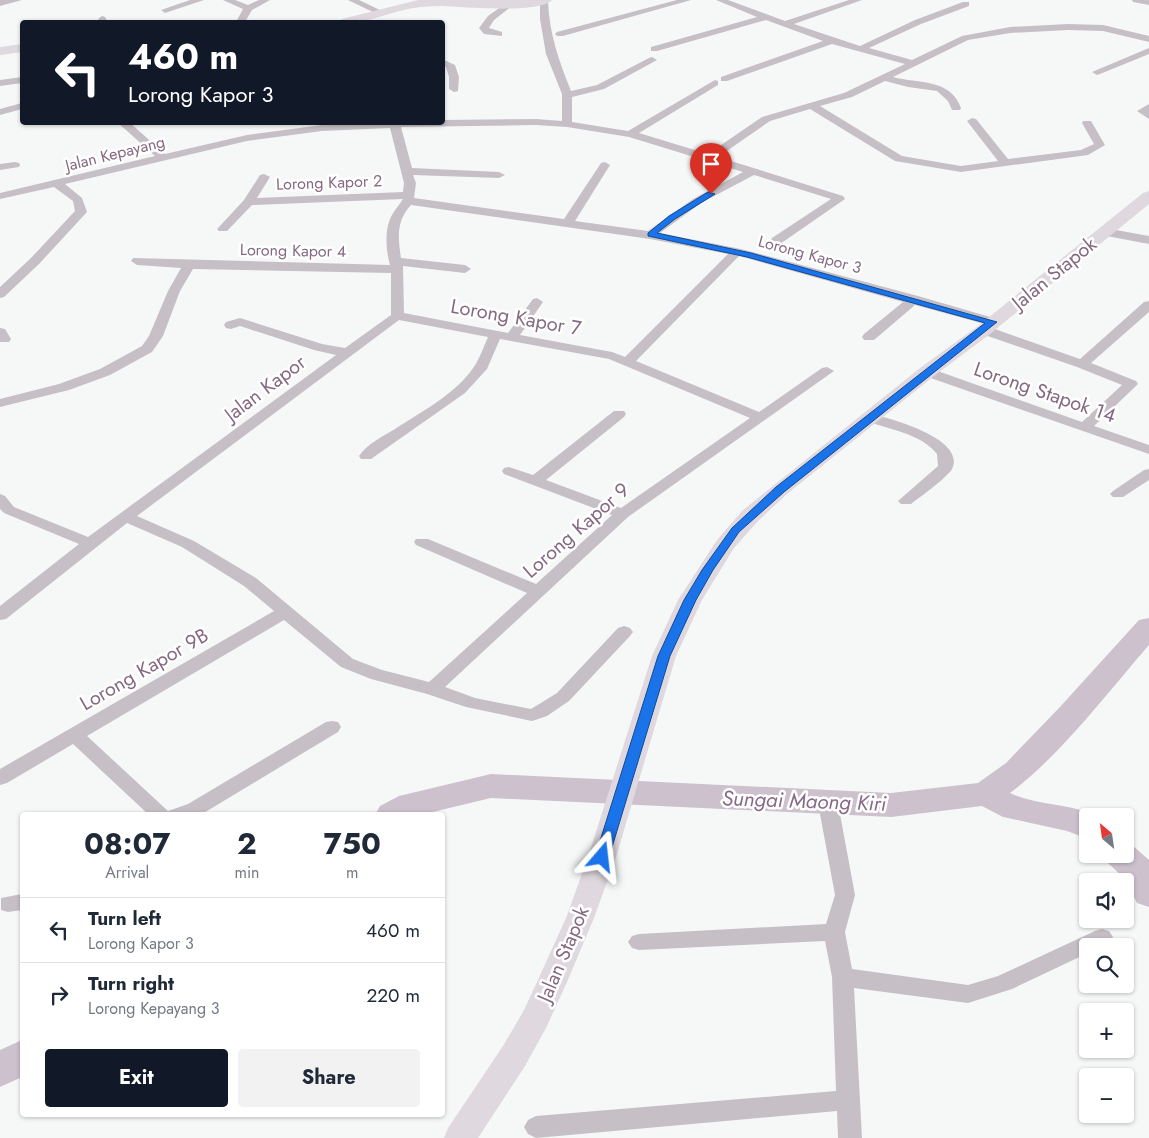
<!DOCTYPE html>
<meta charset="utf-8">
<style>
body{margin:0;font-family:Jost,sans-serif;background:#f2f2f3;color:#1f2937;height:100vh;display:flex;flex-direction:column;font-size:19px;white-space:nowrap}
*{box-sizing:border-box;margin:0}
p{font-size:16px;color:#747a83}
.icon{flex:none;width:28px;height:28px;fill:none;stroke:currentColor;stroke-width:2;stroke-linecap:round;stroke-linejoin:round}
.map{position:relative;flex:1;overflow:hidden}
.details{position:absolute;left:20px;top:812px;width:425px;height:305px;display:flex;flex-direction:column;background:#fff;border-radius:5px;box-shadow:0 1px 4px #0004}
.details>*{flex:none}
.top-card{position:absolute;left:20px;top:20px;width:425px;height:105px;border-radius:5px;box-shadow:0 1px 4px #0004;background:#111827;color:#fff;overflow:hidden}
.needle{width:32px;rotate:331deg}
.fabs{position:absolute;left:1079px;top:808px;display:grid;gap:10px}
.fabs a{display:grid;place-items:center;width:55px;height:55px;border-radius:5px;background:#fff;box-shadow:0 1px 4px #0004;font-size:25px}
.pin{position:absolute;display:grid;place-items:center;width:42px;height:42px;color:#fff;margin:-51px -21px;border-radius:50% 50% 50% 0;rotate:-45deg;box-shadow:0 0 5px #0007}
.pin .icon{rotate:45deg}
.me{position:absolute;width:55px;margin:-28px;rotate:17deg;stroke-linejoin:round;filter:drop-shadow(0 0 4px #0008)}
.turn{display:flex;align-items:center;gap:18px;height:105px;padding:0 25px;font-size:22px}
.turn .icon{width:65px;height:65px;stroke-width:2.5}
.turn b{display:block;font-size:35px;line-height:42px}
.eta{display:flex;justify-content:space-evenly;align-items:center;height:85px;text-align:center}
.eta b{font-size:30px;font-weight:700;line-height:35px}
.cta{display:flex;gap:10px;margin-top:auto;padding:10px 25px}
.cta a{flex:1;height:58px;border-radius:5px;background:#111827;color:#fff;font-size:20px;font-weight:700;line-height:58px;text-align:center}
.cta a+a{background:#f2f2f3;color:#1f2937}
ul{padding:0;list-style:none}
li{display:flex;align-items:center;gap:15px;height:65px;padding:0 25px;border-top:1px solid #e0e1e3}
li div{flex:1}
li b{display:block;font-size:19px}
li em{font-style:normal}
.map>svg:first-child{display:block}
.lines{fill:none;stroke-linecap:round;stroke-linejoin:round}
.river{fill:#cdc1ce;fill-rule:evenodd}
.street{fill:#c7bfc6;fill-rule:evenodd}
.secondary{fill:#dfd8de;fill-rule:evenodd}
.route{fill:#1a73e8;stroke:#114b97}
.labels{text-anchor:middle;stroke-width:5;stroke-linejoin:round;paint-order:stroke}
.far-street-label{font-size:16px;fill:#856981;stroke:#fff}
.street-label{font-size:20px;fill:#856981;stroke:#fff}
.water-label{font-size:21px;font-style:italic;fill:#866a87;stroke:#fff}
</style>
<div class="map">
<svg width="1149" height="1138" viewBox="0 0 1149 1138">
<rect width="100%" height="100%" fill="#f6f8f7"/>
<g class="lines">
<path class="river" d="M1149,618V645C1107,693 1061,755 1010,793C1037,806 1069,803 1096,816H1088V839L1067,831L1003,817L982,806L891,817L491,798L420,815H375L380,806L399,796L491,774L891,793L978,783L1006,763L1059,708L1139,620Z
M1125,843L1132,845L1149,860V907L1137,903L1125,879L1108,863L1103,854H1125Z
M22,1040V1077L0,1087V1050Z"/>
<path class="street" d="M0,0H22L0,6Z
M190,0H204L165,13L161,10Z
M223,0H235L248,5L259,0H270L252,10L245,22H236L243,9Z
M348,0H359L384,12L380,15L377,14Z
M540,0L548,1C549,33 559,61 571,91L597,85L649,58L652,57L657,60L604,89L572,97V122L628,131L715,80L718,81V85L639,133L708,154L762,117L844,93L905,64L832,44L727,81H721V77L823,41L766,20L657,51H651V47L757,17L716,0H728L785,21L849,0H862L794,24L860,46L915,20L963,2H969V6L921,24L869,48L912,60L962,36L1010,27L1068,24L1103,25L1149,36V42L1103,31L1068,30L1010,33L968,40L893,77C919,84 950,78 961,108L960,110H952L948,101L937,91L908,87L885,81L852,97L820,106L902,156L961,166L998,161L967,121L972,118L976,119L1008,159L1081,150L1094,144L1082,123L1083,121H1091L1105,145L1088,155L961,172L895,161L810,109L770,121L718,157L843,196L845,199L780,244H772L770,241L772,238L831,199L754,175L701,203L660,233L741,249L918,296L997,319L998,322L992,326L915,305L874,340H864L862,337L864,334L903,302L739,256L636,361L759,412L822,368L827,367L834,371L628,517L445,687L475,698L531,709L557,693L618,628L624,626L630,628L633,632L630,636L569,701L547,716L532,721L466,707L427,694L371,679L341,667L284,620L87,736L168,811L188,804L326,722L332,721L338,722L341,727L338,732L202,814L149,815L73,744L7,783L0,785V769L274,611L244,586L182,547L127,523L6,619L0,620V606L79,544L4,513L0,509V494L5,496L14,507L88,537L336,355L314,350L240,326L231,329L226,328L224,325L226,322L240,318L322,344L345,348L391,315V273L193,269L180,291L163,336L152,352L110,375L69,390L0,407V399L59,384L100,369L142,346L149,336L168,291L181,268L137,265L131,261L133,258L390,265C386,251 384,229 392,215C395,209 400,204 403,199L252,205L227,231H219L217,229L219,227L244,200L260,175L264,174L270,177L257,198L403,192L404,183L390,128L322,131L247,141L65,184L82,198L87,212L39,264L4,297L0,298V287L31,258L75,211L73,201L54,187L0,199V193L155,156L117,122H129L165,154L247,135L322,125L349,122H442V120L536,119L562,121V94L546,54L540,19ZM536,125L567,127L629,137L743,172L693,199L648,231L575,221L610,165L605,162L601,163L564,219L414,198L416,183L413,175L499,178L505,175L499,172L412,168L401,127ZM411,205L650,239L728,254L625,357L612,352L520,335L543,302L537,298L533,299L508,333L404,313L403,266L465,273L471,269L465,265L401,258C398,238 396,221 411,205ZM399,320L488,337C483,348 479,361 471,371C452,396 421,412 395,429C383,436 367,444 359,456L361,459H371L465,393L487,369L500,339L609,359L750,418L621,508L546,480L624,417L626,414L624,411H614L533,475L509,467L504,468L502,471L504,474L612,515L536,584L428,539H416L414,542L416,545L527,593L429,682L382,670L353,659L256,578L194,541L137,516Z
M677,0H691L563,36H557L555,34L557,32Z
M1132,0H1149V5L1133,2Z
M509,1L512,2V6L494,20L489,28L502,32V36L484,34L479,28L488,16Z
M102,16L105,17L108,22H100L98,19Z
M1149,48V54L1100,74L1097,75L1092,72Z
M442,59L455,65L459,77L458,91L454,92L449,89V77L446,67L442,65Z
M22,77V83L0,86V80Z
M22,103V109L0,115V109Z
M1149,104V119L1137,111Z
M15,162L19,163L20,165L19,167L0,170V164Z
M1105,228L1149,236V244L1101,235L1099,232L1101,229Z
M1149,301V312L1091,363L1136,381L1138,384L1094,426L1149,445V454L922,375L920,372L922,369H932L1082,422L1122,385L1077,367L979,333L977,330L984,326L989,327L1080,359L1144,302Z
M0,328L5,329L11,339L9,342H0Z
M871,414C890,418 967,439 952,469C948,477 920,497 911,504H901L898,501L938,466L937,454C922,434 888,429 866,421L864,418L866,415Z
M1149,469V480L1123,497H1113L1110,494L1113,491L1144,470Z
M830,807L837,809L840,814L855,895L845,932L852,969L968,985L998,976L1095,931L1102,929L1109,931L1113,937C1107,948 1098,946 1088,946V953L1012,989L968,1003L854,988L862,1138H838L837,1111L536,1138L528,1134L524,1127L528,1120L536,1116L836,1091L832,977L825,941L639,950L632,948L628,942L632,936L639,934L826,924L835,895L820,814L823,809Z
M22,894V910L8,912L1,910V898Z"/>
<path class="secondary" d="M418,0H552C540,14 462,7 442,6C428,6 414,7 400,11C380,16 360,25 340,22L342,19Z
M22,44V52L0,55V47Z
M1149,191V204L990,334L934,376L787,494L758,521L734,548L702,600L676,656L616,857L594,918L567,982L546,1028L525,1066L478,1138H444L448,1128L503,1046L523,1012L537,982L566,918L588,857L652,656L678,600L717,540L742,511L773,486L920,368L978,326L1143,193Z"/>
</g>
<path class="route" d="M708,192L715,194L675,219L657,233L751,253L997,322L784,492L739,532L713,570L696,600L670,656L609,857L607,861L602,863L597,861L595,857L658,656L684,600L702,570L732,528L776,487L985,323L747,257L648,236V233L669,216Z"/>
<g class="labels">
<g class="far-street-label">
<text transform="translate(115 153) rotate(-14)" y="6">Jalan Kepayang</text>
<text transform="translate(329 182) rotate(-2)" y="6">Lorong Kapor 2</text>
<text transform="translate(293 250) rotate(1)" y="6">Lorong Kapor 4</text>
<text transform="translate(810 254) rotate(15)" y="6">Lorong Kapor 3</text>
</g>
<g class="street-label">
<text transform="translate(1054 273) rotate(-39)" y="7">Jalan Stapok</text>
<text transform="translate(516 317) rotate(10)" y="7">Lorong Kapor 7</text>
<text transform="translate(265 388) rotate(-37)" y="7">Jalan Kapor</text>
<text transform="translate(1045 392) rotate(19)" y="7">Lorong Stapok 14</text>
<text transform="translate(576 530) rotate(-41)" y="7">Lorong Kapor 9</text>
<text transform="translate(144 669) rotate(-30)" y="7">Lorong Kapor 9B</text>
<text transform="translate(563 954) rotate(-67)" y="7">Jalan Stapok</text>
</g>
<g class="water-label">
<text transform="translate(804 801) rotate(2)" y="7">Sungai Maong Kiri</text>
</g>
</g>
</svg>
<div class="fabs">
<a><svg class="needle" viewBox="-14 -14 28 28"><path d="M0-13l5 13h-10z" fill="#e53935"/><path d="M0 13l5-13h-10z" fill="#747a83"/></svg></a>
<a><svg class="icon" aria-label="sound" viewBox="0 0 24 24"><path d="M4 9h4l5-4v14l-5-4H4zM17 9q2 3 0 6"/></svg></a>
<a><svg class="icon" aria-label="search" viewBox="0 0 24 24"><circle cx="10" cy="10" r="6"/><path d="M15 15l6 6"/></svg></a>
<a>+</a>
<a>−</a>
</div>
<div class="pin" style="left:711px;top:194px;background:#d93025"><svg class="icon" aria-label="arrive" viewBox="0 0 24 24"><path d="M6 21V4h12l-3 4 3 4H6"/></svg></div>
<svg class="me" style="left:602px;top:857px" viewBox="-20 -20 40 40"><path d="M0-17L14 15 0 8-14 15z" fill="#1a73e8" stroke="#fff" stroke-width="4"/></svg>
<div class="top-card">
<div class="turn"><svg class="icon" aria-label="left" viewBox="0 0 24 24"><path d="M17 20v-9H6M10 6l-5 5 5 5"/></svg><div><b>460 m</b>Lorong Kapor 3</div></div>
</div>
<section class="details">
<div class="eta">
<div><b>08:07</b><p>Arrival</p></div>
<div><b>2</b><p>min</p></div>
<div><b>750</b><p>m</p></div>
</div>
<ul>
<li><svg class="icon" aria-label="left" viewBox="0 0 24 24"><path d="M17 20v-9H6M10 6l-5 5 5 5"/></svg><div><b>Turn left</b><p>Lorong Kapor 3</p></div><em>460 m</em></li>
<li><svg class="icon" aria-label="right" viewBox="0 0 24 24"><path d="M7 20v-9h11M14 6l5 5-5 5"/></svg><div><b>Turn right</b><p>Lorong Kepayang 3</p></div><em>220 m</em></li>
</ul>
<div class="cta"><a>Exit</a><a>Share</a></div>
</section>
</div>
